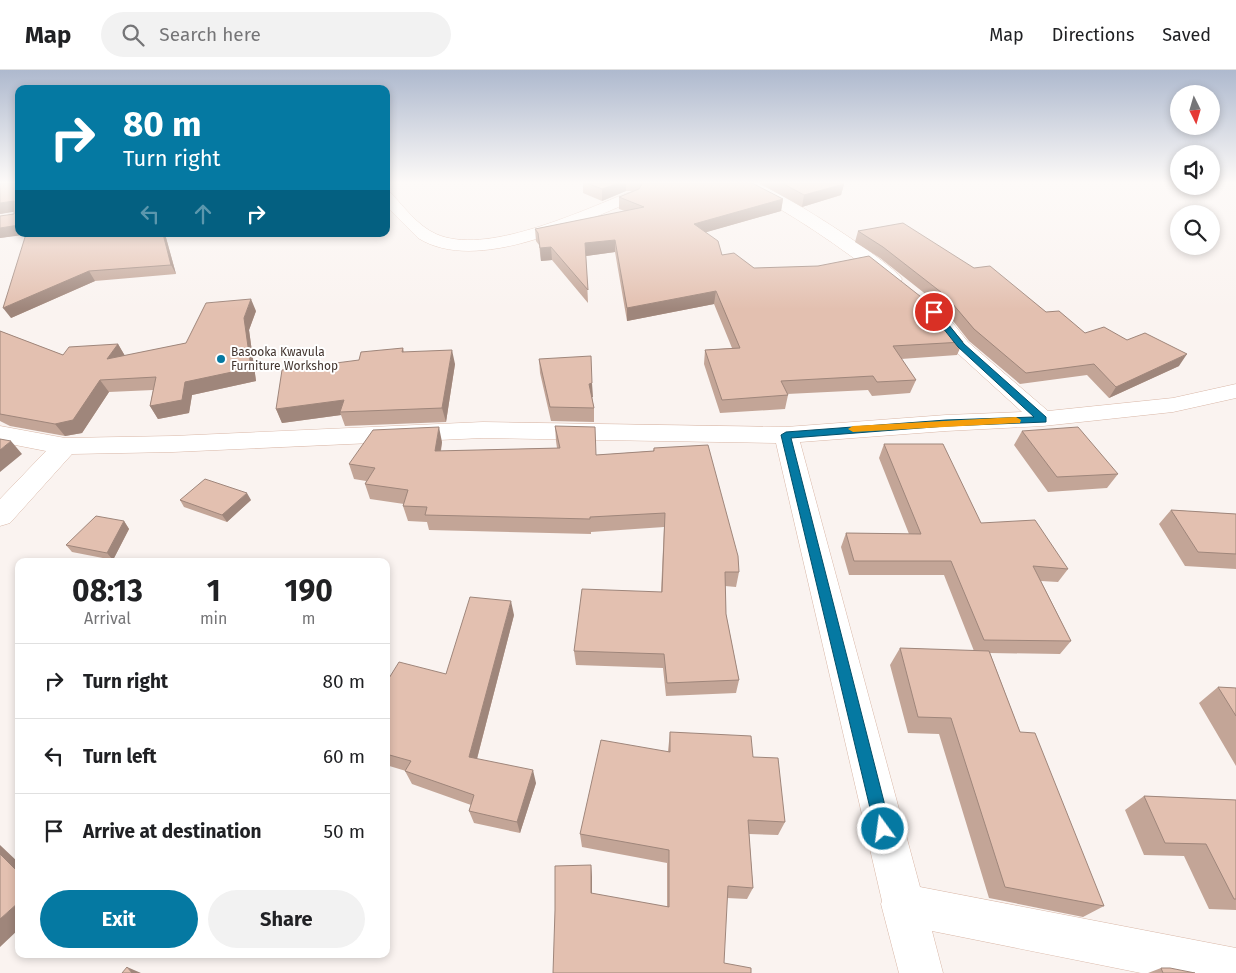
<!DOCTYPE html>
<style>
body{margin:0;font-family:"Fira Sans",sans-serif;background:#f2f2f2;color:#202124;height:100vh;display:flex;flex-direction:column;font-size:19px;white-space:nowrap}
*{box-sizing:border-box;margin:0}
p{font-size:16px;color:#757577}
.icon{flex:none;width:28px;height:28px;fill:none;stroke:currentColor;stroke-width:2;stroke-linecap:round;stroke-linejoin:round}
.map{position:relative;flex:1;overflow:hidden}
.panel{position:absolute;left:15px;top:488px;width:375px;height:400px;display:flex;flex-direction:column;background:#fff;border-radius:10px;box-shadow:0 2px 8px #0003}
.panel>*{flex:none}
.hud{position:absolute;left:15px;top:15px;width:375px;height:152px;border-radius:10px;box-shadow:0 2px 8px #0003;background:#0579a2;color:#fff;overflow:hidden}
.needle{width:32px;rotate:175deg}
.controls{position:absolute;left:1170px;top:15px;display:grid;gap:10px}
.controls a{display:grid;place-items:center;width:50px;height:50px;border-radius:50%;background:#fff;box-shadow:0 2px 8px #0003;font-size:25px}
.pin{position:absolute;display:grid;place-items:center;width:42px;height:42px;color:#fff;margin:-21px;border:2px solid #fff;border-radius:50%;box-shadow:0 1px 5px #0007}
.me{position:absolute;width:55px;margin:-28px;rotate:346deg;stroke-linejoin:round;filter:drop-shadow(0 0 4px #0008)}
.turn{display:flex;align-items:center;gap:18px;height:105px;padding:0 25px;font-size:22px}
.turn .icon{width:65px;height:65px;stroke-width:2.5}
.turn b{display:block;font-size:35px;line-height:42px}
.lanes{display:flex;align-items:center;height:48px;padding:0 25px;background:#0003;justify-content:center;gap:25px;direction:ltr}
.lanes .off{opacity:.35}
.eta{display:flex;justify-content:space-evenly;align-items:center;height:85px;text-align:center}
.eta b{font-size:30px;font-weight:700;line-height:35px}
.primary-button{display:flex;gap:10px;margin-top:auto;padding:10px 25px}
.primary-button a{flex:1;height:58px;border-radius:30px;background:#0579a2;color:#fff;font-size:20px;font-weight:700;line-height:58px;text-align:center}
.primary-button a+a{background:#f2f2f2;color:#202124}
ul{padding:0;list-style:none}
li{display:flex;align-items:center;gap:15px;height:75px;padding:0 25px;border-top:1px solid #e0e0e0}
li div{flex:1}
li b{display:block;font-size:19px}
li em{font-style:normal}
header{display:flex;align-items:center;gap:30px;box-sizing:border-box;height:70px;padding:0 25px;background:#fff;border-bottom:1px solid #e0e0e0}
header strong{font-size:24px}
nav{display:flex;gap:28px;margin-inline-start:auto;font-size:18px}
.search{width:350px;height:45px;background:#f2f2f2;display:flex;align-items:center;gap:12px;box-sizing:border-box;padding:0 18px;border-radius:28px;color:#757577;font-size:19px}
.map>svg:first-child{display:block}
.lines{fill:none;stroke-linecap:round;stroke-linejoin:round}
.minor-casing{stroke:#d9b7a7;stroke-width:1}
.minor{fill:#fff;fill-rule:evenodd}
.wall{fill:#c3a597}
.shaded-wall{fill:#9f867b}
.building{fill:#e3c0b0;stroke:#9f867b}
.route{fill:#0579a2;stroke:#034f69}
.slow{fill:#f59e0b}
.poi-dot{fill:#0579a2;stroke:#fff;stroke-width:2}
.labels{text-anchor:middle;stroke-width:4;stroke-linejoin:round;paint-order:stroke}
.far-poi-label{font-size:12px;fill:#443630;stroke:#fff;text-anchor:start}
</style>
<header>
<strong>Map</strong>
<div class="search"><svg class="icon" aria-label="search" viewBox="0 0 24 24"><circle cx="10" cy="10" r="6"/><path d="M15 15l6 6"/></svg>Search here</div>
<nav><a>Map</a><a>Directions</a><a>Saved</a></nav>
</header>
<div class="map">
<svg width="1236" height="903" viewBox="0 0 1236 903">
<rect width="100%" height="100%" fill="#faf3f0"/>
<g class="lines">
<defs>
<path id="minor" d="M736,113C742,113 749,112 755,113C778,119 889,190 902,209L900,213L893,215L886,213C840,176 791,143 738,116Z
M386,121L391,123C404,137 418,156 436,164C485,186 579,142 627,123H637L640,126L637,129C580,153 477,205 418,168L386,136Z
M937,240L944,242L968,272L1048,341L1173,328L1236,314V328L1173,342L1043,356L946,361L800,372L920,817L1236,878V903H1141L932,861L943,903H899L881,834L882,831L776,373L483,368L173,382L72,384L10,453L0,456V429L46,381L0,372V356L65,368L173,366L483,352L786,357L946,345L1022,342L954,280L927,246L930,242Z"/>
</defs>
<use href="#minor" class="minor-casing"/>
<use href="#minor" class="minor"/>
</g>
<path class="wall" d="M14,113L19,164H165L176,204L95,211L11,248L26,164L0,168V146L14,144V141L0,144Z
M583,113H752L783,129L781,141L706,162L722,185L754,198L963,272L957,285L901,289L916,310L910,323L872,326L868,320L787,324L788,325L785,339L720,343L704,294L705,280L732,278L714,234L627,251L615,182L586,186L588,233L552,190L541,191L539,175L536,171L535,159L625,141L619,139V127L632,121H626L602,131L583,123Z
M759,113H843L844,114L841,125L802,137Z
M858,161L974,198L1046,242L1085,263L1127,270L1179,296L1109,328L1087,305L1020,314L969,271L942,237L880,188L855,172Z
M256,241L249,260L256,311L192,325L189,343L158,349L150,336L153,320L109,322L82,363L65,366L10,356L0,351V261L63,285L118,274L125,286L186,273Z
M403,278L404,282L455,294L446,352L345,356L341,345L282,353L276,339L359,290Z
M539,289L593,327H592L594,338V352L551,351L540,303Z
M555,356L596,385L653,381L654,378L739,502L736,517L725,516L726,544L739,610L736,623L666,626L663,598L576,595L574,581L661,522L664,457L591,462V464L429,460L427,452L408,451L403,436L404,434L370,429L365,414L366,411L354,409L349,394L442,372L441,381L557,378L556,371Z
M1022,361L1118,404L1107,418L1048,422L1014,375Z
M884,374L981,453L1068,499L1058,512L1041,511L1071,571L1060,584L990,583L1020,662L1104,836L1083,847L989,828L939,664L908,663L890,595L900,578L974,581L944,505H849L841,477L846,463L909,464L879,388Z
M180,430H251L227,452L184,437Z
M1171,440L1236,444V499L1185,496L1159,454Z
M124,451L129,459L113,490L72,482L66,475Z
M514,545L477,689L536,713L520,763L474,753L469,741L471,735L412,714L405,701H406L386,695V613L446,604Z
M1218,617L1236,618V696L1199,633Z
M670,662L753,687L785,752L778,765L749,764L753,818L747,829L727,828L553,903L591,795L592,824L667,837V793L582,777L580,764L668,681Z
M1144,726L1236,730V840L1209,839L1184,786L1144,785L1125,740Z
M1161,898L1195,903H1148Z"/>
<path class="shaded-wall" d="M619,113H626V121L602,131V119Z
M844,114L841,125L802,137L804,125Z
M783,129L781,141L693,166L694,154Z
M14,131L19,141L0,144V133Z
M19,155V164H31L0,168V158Z
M163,164H165L176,204L171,195Z
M615,170V182L586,186L585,173Z
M551,177L552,190L541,191L540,178Z
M89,201L95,211L11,248L3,238Z
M716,221L714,234L627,251V238Z
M251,229L256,241L249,260L256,311L192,325L189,343L158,349L150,336L185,312L244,248Z
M118,274L125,286L107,289Z
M452,280L455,294L446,352L442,338Z
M1187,284L1179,296L1109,328L1116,317Z
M100,310L109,322L82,363L65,366L55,354Z
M592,313L593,327L589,328V314Z
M344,330L340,342L341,345L282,353L276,339Z
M439,357L442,372L438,396L435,381Z
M11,371L22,384L0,402V380Z
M247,423L251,430L227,452L222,445Z
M124,451L129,459L113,490L107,483Z
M511,531L514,545L474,700L469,687Z
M533,700L536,713L520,763L517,752Z
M0,775L19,793V803L0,784Z
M591,795L592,807V835L591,823Z
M19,832V859L0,877V849Z
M127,897L141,903H132Z"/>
<path class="building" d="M0,113H14L19,118V155L0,158V146L14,144V131L0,133Z
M587,113H619L602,119Z
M641,113H752L783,129L694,154L718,171L722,185L734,183L754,198L818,196L869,186L930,234L963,272L893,276L916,310L877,312L873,306L781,311L788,325L722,330L705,280L740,278L716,221L627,238L615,170L585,173L588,220L551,177L540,178L538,163L535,159L644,137L619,127L639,119L642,114Z
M782,113H843L844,114L804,125Z
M903,153L974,198L990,196L1046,242L1059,241L1085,263L1104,257L1127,270L1145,263L1187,284L1116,317L1094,294L1026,303L974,259L946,226L883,177L858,161Z
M26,164H163L171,195L89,201L3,238Z
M251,229L244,248L251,298L185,312L182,330L150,336L156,307L100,310L73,350L55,354L0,344V261L63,285L69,277L118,274L107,289L186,273L206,233Z
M403,278L402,282L452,280L442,338L340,342L344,330L276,339L282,300L359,290L361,282Z
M591,286L592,313L589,314L594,338L550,337L539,289Z
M555,356L595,357L596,385L654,381V378L708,375L738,486L739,502H725L726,544L739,610L667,613L664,584L574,581L582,519L662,522L665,443L590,447V449L425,445L427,437L403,436L408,420L365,414L375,398L349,394L373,360L439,357L435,381L560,378Z
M1078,357L1118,404L1057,407L1022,361Z
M0,369L11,371L0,380Z
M884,374H943L981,453L1035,450L1068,499L1033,496L1071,571L984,570L951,491H854L846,463L921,464Z
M205,409L247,423L222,445L180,430Z
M1171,440L1236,444V484L1198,482Z
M96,446L124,451L107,483L66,475Z
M470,527L511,531L469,687L533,700L517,752L469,741L474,725L405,701L411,691L386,684V613L399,592L446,604Z
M900,578L989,581L1020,662L1035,663L1104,836L1005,817L951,648L918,647Z
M1218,617L1236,618V646Z
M670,662L751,666L753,687L778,688L785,752L748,750L753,818L728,816L724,893L751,898V903H553L555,840V796L591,795V823L669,837V780L580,764L601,670L670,682Z
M1144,726L1236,730V829H1234L1206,774L1165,773Z
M0,784L19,803V832L0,849Z
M127,897L132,903H122Z
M1161,898H1170L1195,903H1163Z"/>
<linearGradient id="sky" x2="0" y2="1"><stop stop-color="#aeb9ce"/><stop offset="0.47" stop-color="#fdfaf8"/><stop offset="1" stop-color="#fdfaf8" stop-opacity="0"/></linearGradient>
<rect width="1236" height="239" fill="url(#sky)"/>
<path class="route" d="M931,240H937L964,274L1046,347V352L946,356L791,368L891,759L889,765L883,767L878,765L875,759L781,365L786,362L946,350L1034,347L958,277L931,243Z"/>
<path class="slow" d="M1016,347L1021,350L1020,353L853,362L848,359L853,356Z"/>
<circle class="poi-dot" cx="221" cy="289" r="5"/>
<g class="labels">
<g class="far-poi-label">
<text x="231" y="286">Basooka Kwavula<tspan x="231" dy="14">Furniture Workshop</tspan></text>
</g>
</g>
</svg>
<div class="controls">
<a><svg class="needle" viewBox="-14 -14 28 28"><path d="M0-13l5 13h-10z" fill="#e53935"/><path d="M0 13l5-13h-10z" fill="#757577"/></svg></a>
<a><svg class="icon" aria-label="sound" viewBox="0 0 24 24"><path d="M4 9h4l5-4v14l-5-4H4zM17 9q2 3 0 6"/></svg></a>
<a><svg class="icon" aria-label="search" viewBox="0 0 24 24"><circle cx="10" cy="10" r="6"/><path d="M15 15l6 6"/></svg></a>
</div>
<div class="pin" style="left:934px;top:242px;background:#d93025"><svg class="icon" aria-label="arrive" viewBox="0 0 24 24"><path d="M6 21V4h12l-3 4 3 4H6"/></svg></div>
<svg class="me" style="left:883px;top:759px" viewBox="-20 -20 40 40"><circle r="17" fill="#0579a2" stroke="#fff" stroke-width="3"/><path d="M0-11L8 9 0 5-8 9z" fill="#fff"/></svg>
<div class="hud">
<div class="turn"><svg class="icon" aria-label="right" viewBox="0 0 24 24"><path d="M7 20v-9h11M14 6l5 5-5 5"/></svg><div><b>80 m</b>Turn right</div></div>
<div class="lanes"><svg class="icon off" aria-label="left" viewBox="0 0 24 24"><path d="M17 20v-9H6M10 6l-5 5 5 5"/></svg><svg class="icon off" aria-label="ahead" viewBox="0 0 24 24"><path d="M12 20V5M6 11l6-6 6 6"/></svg><svg class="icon" aria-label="right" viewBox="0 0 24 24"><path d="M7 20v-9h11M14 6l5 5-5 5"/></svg></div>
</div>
<section class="panel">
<div class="eta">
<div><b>08:13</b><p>Arrival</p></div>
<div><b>1</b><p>min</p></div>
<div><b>190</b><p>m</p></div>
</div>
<ul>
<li><svg class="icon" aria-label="right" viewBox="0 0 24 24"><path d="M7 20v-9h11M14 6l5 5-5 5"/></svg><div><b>Turn right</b></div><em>80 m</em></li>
<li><svg class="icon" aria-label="left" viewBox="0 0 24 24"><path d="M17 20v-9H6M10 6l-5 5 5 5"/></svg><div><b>Turn left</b></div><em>60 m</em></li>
<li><svg class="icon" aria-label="arrive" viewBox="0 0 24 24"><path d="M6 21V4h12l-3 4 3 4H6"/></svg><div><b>Arrive at destination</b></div><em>50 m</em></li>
</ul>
<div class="primary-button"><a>Exit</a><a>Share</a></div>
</section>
</div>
